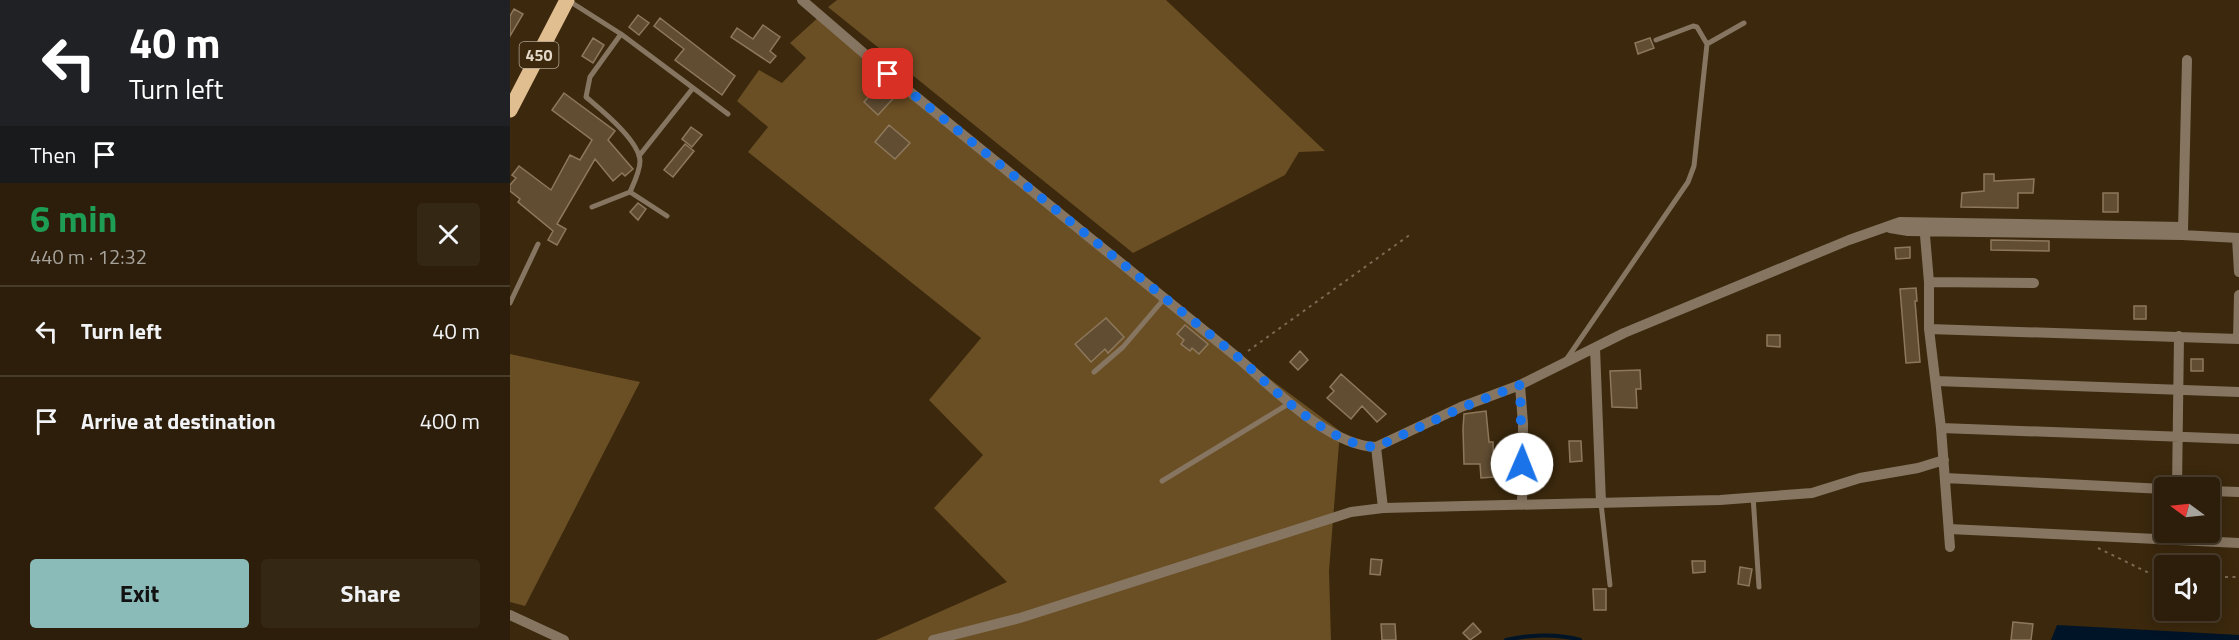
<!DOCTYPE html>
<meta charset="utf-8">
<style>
body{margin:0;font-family:"Titillium Web",sans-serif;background:#342713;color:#f1f3f6;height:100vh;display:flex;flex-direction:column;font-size:22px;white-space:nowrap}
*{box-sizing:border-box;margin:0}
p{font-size:20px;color:#a6a29c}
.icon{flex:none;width:33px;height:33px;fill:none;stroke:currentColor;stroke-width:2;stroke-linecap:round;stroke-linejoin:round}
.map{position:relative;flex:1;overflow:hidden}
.panel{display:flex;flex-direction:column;background:#2c1e0a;width:510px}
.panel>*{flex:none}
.guide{background:#202124;color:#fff;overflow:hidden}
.needle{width:39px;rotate:285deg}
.fabs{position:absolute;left:1644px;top:477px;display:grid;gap:12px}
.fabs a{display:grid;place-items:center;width:66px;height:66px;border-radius:6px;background:#2c1e0a;box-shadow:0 3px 15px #0003,0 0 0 2px #483c2b;font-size:30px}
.pin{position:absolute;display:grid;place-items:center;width:51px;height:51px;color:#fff;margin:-26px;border-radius:12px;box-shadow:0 3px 9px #0006}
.me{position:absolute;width:66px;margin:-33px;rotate:1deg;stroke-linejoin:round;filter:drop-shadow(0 0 4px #0008)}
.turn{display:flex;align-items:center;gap:21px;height:126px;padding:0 30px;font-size:27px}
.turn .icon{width:78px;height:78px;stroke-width:2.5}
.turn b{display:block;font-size:42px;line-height:51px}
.then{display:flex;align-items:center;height:57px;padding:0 30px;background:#0003;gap:12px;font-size:22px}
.round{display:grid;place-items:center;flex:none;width:63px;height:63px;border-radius:6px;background:#342713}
.head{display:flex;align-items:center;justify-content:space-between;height:102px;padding:0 30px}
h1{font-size:36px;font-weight:700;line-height:45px;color:#1e9e55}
.button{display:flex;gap:12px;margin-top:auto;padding:12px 30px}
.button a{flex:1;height:69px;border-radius:6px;background:#8bbbb9;color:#111;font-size:24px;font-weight:700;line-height:69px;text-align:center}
.button a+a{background:#342713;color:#f1f3f6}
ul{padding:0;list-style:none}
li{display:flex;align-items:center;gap:18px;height:90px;padding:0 30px;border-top:2px solid #483c2b}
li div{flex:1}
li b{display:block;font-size:22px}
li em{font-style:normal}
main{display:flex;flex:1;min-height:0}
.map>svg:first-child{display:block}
.green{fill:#6a4e24}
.water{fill:#001427}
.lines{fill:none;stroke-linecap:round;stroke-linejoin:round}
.stream{stroke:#001427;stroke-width:4}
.building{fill:#614d32;stroke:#8e785c;stroke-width:1.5}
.path{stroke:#7b6a54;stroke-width:2;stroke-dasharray:3 4.5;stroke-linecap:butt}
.service{stroke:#867560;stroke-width:5}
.minor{stroke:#867560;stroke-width:10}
.primary{stroke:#e0be90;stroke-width:15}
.route{stroke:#1a73e8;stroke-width:10;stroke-dasharray:0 18}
.labels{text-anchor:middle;stroke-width:6;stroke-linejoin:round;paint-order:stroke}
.shield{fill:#3b280d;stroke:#b1a391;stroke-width:1.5}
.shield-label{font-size:16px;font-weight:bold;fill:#e4d8c9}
</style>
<main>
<section class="panel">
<div class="guide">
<div class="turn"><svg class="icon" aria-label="left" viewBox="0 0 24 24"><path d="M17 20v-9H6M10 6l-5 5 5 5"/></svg><div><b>40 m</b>Turn left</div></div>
<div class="then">Then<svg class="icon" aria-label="arrive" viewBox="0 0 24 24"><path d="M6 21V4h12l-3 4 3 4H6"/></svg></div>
</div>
<div class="head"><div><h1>6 min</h1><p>440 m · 12:32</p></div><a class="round"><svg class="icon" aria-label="close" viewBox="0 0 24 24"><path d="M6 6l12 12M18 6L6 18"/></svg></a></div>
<ul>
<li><svg class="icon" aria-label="left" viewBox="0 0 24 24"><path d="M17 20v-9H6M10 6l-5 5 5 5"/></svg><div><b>Turn left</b></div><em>40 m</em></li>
<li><svg class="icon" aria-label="arrive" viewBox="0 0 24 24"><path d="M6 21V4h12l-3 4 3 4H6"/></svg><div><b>Arrive at destination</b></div><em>400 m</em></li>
</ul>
<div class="button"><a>Exit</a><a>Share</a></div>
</section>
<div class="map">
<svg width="1729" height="640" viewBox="0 0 1729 640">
<rect width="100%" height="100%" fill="#3b280d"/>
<path class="green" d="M327,0H656L815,151L789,152L775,175L623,253L318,7Z
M311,15L717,347L830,431L819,571L821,640H366L497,582L424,508L473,455L419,400L471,338L238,152L258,127L227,101L249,70L272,83L296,58L280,43Z
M0,354L130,382L15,606L0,602Z"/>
<path class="water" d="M1547,625L1729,635V640H1541Z"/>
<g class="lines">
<path class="stream" d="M996,640C1018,635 1047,633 1070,640"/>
</g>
<path class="building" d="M4,9L13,14L0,36V16Z
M128,15L139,23L129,35L119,27Z
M150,18L225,76L212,95L165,60L174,49L144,26Z
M253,25L270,37L260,51L266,56L260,63L221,37L227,28L243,39Z
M83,38L94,45L83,63L72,56Z
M1140,38L1144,48L1128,54L1125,43Z
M374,80L389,92L368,115L354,102Z
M54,93L105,131L98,140L123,169L115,176L112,173L103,181L85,159L47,224L56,229L47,245L38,240L43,231L8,202L10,199L0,191V185L6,178L2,175L9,166L41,190L60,155L70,160L82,140L42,110Z
M379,125L400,143L385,159L365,142Z
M181,127L192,135L182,147L172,139Z
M175,144L184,151L163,177L154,170Z
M1474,174H1484V181L1524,179L1523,193H1508V208L1451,207L1452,193L1474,191Z
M1593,193H1608V212H1593Z
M128,203L136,209L128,220L120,212Z
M1481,240L1539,241V251L1481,250Z
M1400,247V258L1386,259L1385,248Z
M1406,288L1407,301H1405L1410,362L1396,363L1390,289Z
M1624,306H1636V319H1624Z
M596,318L614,337L598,353L595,349L581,362L565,344Z
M675,325L698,344L689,354L682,348L680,351L671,344L674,340L667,334Z
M1257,335H1270V347L1257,346Z
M790,351L798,360L788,370L780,362Z
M1681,359H1693V371H1681Z
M1130,370L1131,389H1126L1127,408L1102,407L1100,371Z
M831,374L876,414L867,422L852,406L841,419L817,398L824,391L820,387Z
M976,411L979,442H983L984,477L971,478L970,464H954L953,429L954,414Z
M1059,441H1071L1072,461L1060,462Z
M861,559L872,560L870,575L860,574Z
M1182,561H1195V572L1183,573Z
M1230,567L1242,569L1239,586L1228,584Z
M1083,589H1096V610H1084Z
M1503,622L1523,624L1521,640H1501Z
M963,623L971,632L960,640L953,633Z
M871,624H885L886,640H872Z"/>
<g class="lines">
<path class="path" d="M738,351L901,234
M1588,548L1639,573L1654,575
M1700,577H1729"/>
<path class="service" d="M59,1L111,34L218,114
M1197,44L1234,23
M129,156L183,88
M120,192L157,216
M82,207L120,192C124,183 130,171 130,161C129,140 91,110 76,97L80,77L111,34
M0,303L28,244
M1056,360L1178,182L1184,166L1197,44L1187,27L1183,26L1146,40
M584,372L613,347L654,299
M652,481L780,403
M1243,496L1249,587
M1091,503L1100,585"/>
<path class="minor" d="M292,0L378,74L728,358C762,387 819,446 866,447L951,407L1010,385L1114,333L1339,240L1390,222L1673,227
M1414,224L1419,282V329L1431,428L1440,547
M1380,228L1398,231L1672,235L1729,238
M1673,231L1677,60
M1727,238L1729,272
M1419,282L1524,283
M1419,329L1729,339
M1728,339L1729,295
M1085,348L1091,503
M1426,381L1729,392
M1010,385L1013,424L1012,505
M1431,428L1729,439
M866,447L873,508
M1435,478L1654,489
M1667,488L1669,336
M1700,491L1729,492
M1439,529L1729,543
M0,615L54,640
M423,640L510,618L841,512L873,508L1210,500L1302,493L1350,478L1408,468L1434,460"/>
<path class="primary" d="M0,110L57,0"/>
</g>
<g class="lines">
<path class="route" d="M378,74L729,358C762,388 819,446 866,447L951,408L1010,385L1012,464"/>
</g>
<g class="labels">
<rect class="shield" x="9.5" y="42" width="39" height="26" rx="4.5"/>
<g class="shield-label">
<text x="29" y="61">450</text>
</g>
</g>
</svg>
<div class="fabs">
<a><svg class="needle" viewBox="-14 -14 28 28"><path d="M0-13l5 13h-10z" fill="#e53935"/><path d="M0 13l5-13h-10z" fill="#a6a29c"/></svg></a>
<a><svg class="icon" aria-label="sound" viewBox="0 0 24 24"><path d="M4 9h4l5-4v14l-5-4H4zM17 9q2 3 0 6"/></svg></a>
</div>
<div class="pin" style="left:378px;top:74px;background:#d93025"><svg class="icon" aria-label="arrive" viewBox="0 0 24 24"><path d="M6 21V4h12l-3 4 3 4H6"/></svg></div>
<svg class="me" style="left:1012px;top:464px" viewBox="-20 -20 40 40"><circle r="19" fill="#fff"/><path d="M0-13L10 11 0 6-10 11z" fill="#1a73e8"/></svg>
</div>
</main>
